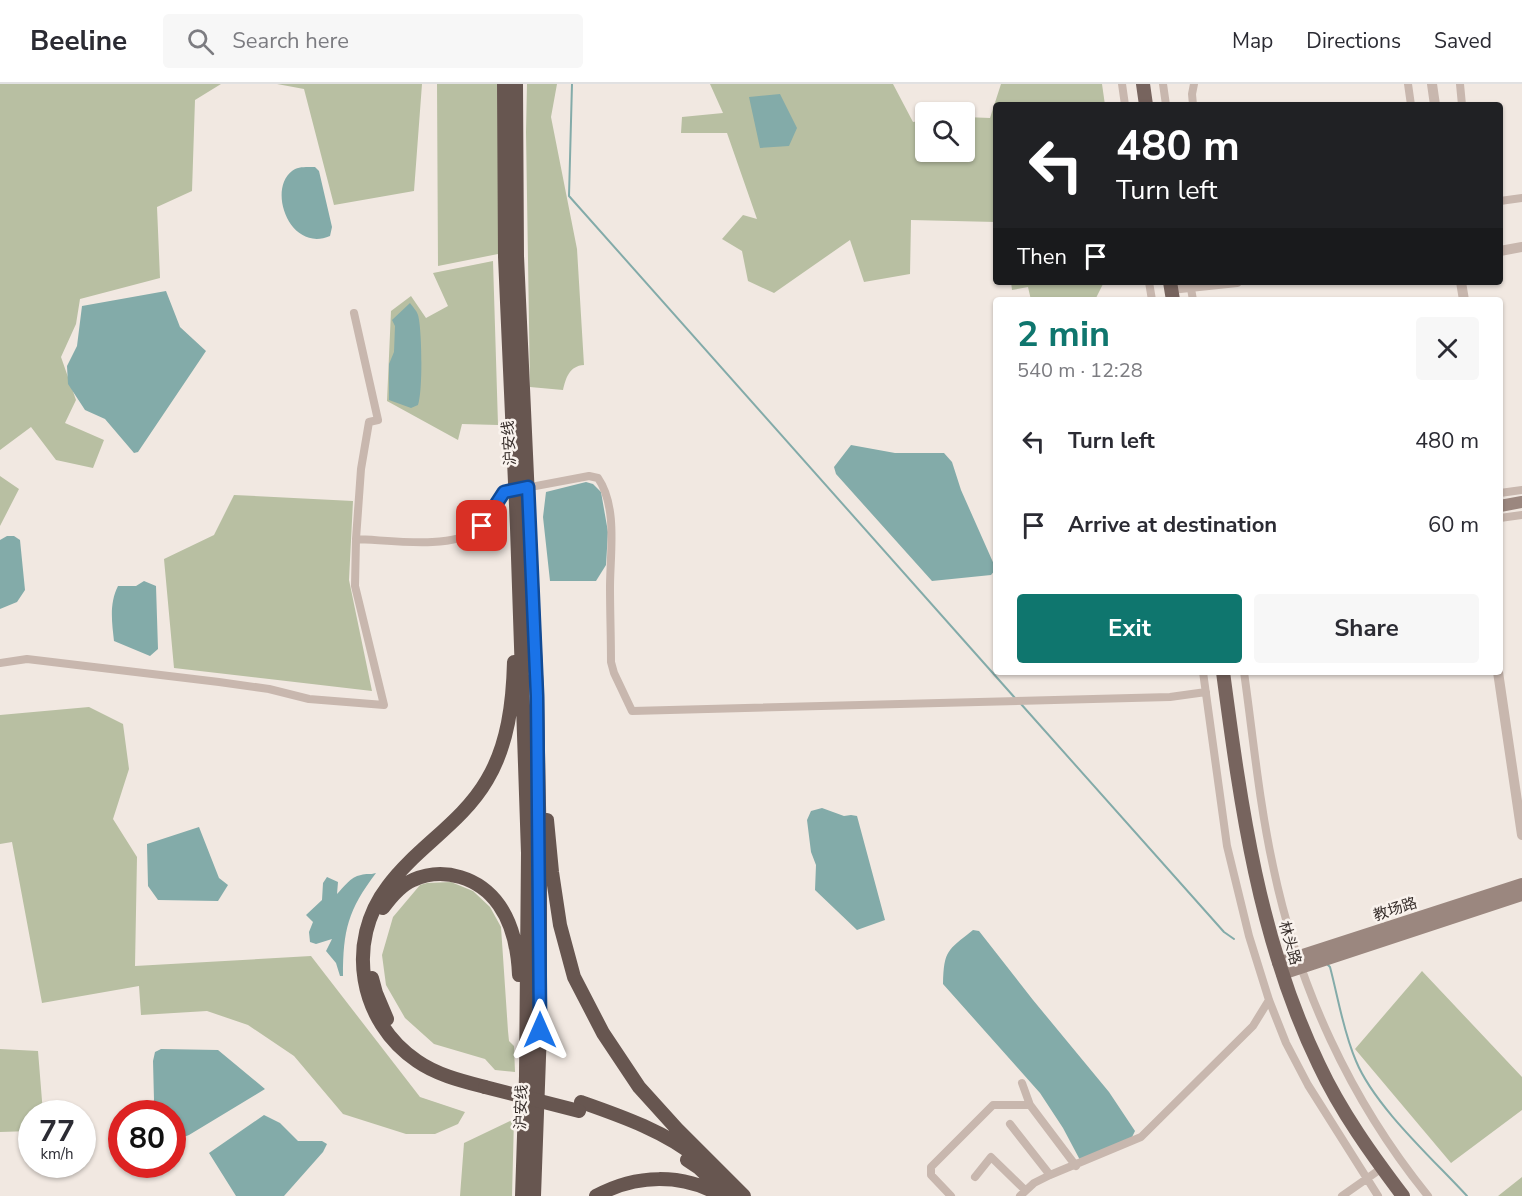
<!DOCTYPE html>
<meta charset="utf-8">
<style>
body{margin:0;font-family:"Nunito Sans","Noto Sans SC",sans-serif;background:#f7f7f7;color:#2b2b33;height:100vh;display:flex;flex-direction:column;font-size:22px;white-space:nowrap}
*{box-sizing:border-box;margin:0}
p{font-size:20px;color:#7c7c81}
.icon{flex:none;width:33px;height:33px;fill:none;stroke:currentColor;stroke-width:2;stroke-linecap:round;stroke-linejoin:round}
.map{position:relative;flex:1;overflow:hidden}
.drawer{position:absolute;left:993px;top:213px;width:510px;height:378px;display:flex;flex-direction:column;background:#fff;border-radius:6px;box-shadow:0 2px 4px #0004}
.drawer>*{flex:none}
.top-card{position:absolute;left:993px;top:18px;width:510px;height:183px;border-radius:6px;box-shadow:0 2px 4px #0004;background:#202124;color:#fff;overflow:hidden}
.tools{position:absolute;left:915px;top:18px;display:grid;gap:12px}
.tools a{display:grid;place-items:center;width:60px;height:60px;border-radius:6px;background:#fff;box-shadow:0 2px 4px #0004;font-size:30px}
.speed{position:absolute;left:18px;top:1016px;display:flex;gap:12px;font-size:30px;font-weight:700;text-align:center}
.speed>*{display:grid;place-content:center;width:78px;height:78px;border-radius:50%;background:#fff;box-shadow:0 2px 4px #0004;line-height:1}
.speed small{font-size:15px;font-weight:400}
.speed .limit{border:9px solid #d22;background:#fff;color:#111}
.pin{position:absolute;display:grid;place-items:center;width:51px;height:51px;color:#fff;margin:-26px;border-radius:12px;box-shadow:0 3px 9px #0006}
.me{position:absolute;width:66px;margin:-33px;rotate:0deg;stroke-linejoin:round;filter:drop-shadow(0 0 4px #0008)}
.turn{display:flex;align-items:center;gap:21px;height:126px;padding:0 24px;font-size:27px}
.turn .icon{width:78px;height:78px;stroke-width:2.5}
.turn b{display:block;font-size:42px;line-height:51px}
.then{display:flex;align-items:center;height:57px;padding:0 24px;background:#0003;gap:12px;font-size:22px}
.round{display:grid;place-items:center;flex:none;width:63px;height:63px;border-radius:6px;background:#f7f7f7}
.summary{display:flex;align-items:center;justify-content:space-between;height:102px;padding:0 24px}
h1{font-size:36px;font-weight:700;line-height:45px;color:#0f766e}
.cta{display:flex;gap:12px;margin-top:auto;padding:12px 24px}
.cta a{flex:1;height:69px;border-radius:6px;background:#0f766e;color:#fff;font-size:24px;font-weight:700;line-height:69px;text-align:center}
.cta a+a{background:#f7f7f7;color:#2b2b33}
ul{padding:0;list-style:none}
li{display:flex;align-items:center;gap:18px;height:84px;padding:0 24px}
li div{flex:1}
li b{display:block;font-size:22px}
li em{font-style:normal}
header{display:flex;align-items:center;gap:36px;box-sizing:border-box;height:84px;padding:0 30px;background:#fff;border-bottom:2px solid #e1e1e2}
header strong{font-size:28px}
nav{display:flex;gap:33px;margin-inline-start:auto;font-size:21px}
.search{width:420px;height:54px;background:#f7f7f7;display:flex;align-items:center;gap:15px;box-sizing:border-box;padding:0 21px;border-radius:6px;color:#7c7c81;font-size:22px}
.map>svg:first-child{display:block}
.green{fill:#b8bfa2}
.water{fill:#83aba9}
.lines{fill:none;stroke-linecap:round;stroke-linejoin:round}
.stream{stroke:#83aba9;stroke-width:2}
.minor{stroke:#c8b7ae;stroke-width:8}
.tertiary{stroke:#c8b7ae;stroke-width:10}
.secondary{stroke:#9b877f;stroke-width:12}
.primary{stroke:#77645e;stroke-width:14}
.trunk{stroke:#675650;stroke-width:14}
.trunk-bridge{stroke:#675650;stroke-width:14}
.route-casing{stroke:#114b97;stroke-width:15}
.route{stroke:#1a73e8;stroke-width:10}
.labels{text-anchor:middle;stroke-width:5;stroke-linejoin:round;paint-order:stroke}
.street-label{font-size:15px;fill:#372e2b;stroke:#f9f2ed}
</style>
<header>
<strong>Beeline</strong>
<div class="search"><svg class="icon" aria-label="search" viewBox="0 0 24 24"><circle cx="10" cy="10" r="6"/><path d="M15 15l6 6"/></svg>Search here</div>
<nav><a>Map</a><a>Directions</a><a>Saved</a></nav>
</header>
<div class="map">
<svg width="1522" height="1112" viewBox="0 0 1522 1112">
<rect width="100%" height="100%" fill="#f1e8e1"/>
<path class="green" d="M0,0H221L195,16L192,107L157,123L160,194L80,215L76,240L61,273L76,316L65,339L104,356L93,384L56,376L31,343L0,366Z
M277,0H422L414,107L334,121L304,5Z
M437,0H499L498,170L438,182Z
M527,0H557L551,33L577,165L584,281C569,282 566,294 563,306L530,303L526,48Z
M710,0H893L913,38L925,36L926,68H964L965,33L990,34L1001,0H1102L1105,21H996V138L911,136L910,190L864,198L850,156L774,209L748,197L742,167L722,155L743,131L757,135L727,49H681L682,33L723,29Z
M493,177L498,341L462,340L458,356L387,317L391,227L411,212L426,234L448,222L433,189Z
M1011,198H1104L1095,216H1031L1028,203L1012,206Z
M0,392L19,405L0,442Z
M234,411L353,417L349,496L372,607L174,584L164,475L214,451Z
M89,623L123,640L129,685L113,735L137,773L135,882L311,872L420,1013L465,1028L458,1040L435,1050H406L343,1030L294,972L248,941L207,927L141,931L139,902L42,919L12,758L0,760V631Z
M451,798L473,807L490,823L501,843L508,947L509,957L514,962L515,988L495,986L485,975L434,960L405,934L386,901L382,871L393,833L420,801L427,799Z
M1422,887L1522,993V1026L1451,1079L1355,965Z
M0,965L38,967L43,1029H32L31,1047L0,1048Z
M514,1035L512,1112H460L464,1059Z
M1522,1093V1112H1498Z"/>
<path class="water" d="M780,10L797,44L789,62L760,64L749,13Z
M315,83L319,87L332,143L330,152C290,169 267,106 292,87C297,82 308,83 315,83Z
M166,207L180,243L206,267L138,368L134,369L105,335L85,326L68,300L67,282L77,262L82,222Z
M410,219C412,222 417,227 418,231C422,244 423,307 418,321L411,324L389,316V280L394,268L395,242L392,236Z
M851,361L895,369H944L952,378L961,406L996,485L991,491L932,497L836,390L834,383Z
M586,398L593,400L601,408L608,448L606,481L596,497H550L543,433L546,408Z
M7,452H14L20,456L25,506L17,518L0,525V456Z
M144,497L156,502L158,565L150,572L114,557C112,538 109,520 118,502H136Z
M822,724L844,732L851,731L857,732L885,836L857,846L815,806L816,781L811,768L807,736L811,727Z
M199,743L219,794L228,801L218,817L158,816L148,802L147,760Z
M376,789C348,826 343,846 343,892H340L336,879L326,867L332,855L316,860L310,858L309,848L313,838L306,831L322,816L323,799L327,793L338,798L337,810C344,803 350,793 361,791C366,789 370,791 376,789Z
M973,846L979,847L1033,916L1109,1008L1135,1047L1130,1057L1080,1076L1063,1044L1040,1009L943,900C944,866 947,867 973,846Z
M161,965L218,966L265,1005L189,1051L173,1057L172,1029H150L154,1016L153,977L155,968Z
M264,1031L280,1039L298,1057H322L327,1060L323,1068L284,1112H236L209,1069Z"/>
<g class="lines">
<path class="stream" d="M572,0L569,112L1015,614
M1021,620L1224,848L1234,855
M1327,880L1330,883C1338,913 1343,947 1356,977C1375,1023 1433,1075 1467,1112"/>
<path class="minor" d="M1122,0L1125,21
M1163,0L1166,21
M1408,0L1411,21
M1460,0L1462,21
M1193,21L1192,10L1194,0
M1500,117L1522,114
M1149,198L1152,216
M1190,199L1193,216
M354,229L378,336L369,338L361,385L356,455
M1500,409L1522,406
M1500,434L1522,431
M0,579L27,575L219,598L269,605L309,615L384,621L355,502L356,455C389,456 450,466 477,446C489,437 496,420 504,408L589,392L598,394C618,423 610,470 610,503C610,528 611,553 611,578L614,589L632,627L1170,613L1206,608
M1203,588L1227,762L1249,852L1269,916L1286,959L1308,1001L1378,1112
M1244,588C1253,652 1259,718 1273,782C1298,902 1350,1016 1428,1112
M1022,999L1030,1021
M1010,1040L1050,1091
M975,1093L991,1073L1025,1106
M951,1112L931,1091V1083L993,1021H1030L1076,1082
M1020,1112L1034,1099L1050,1091L1141,1053L1253,942L1269,916
M1342,1112L1382,1084"/>
<path class="tertiary" d="M1432,0L1435,21
M1500,167L1522,163
M1461,198L1464,216
M1171,205L1237,198
M1498,588L1522,751"/>
<path class="secondary" d="M1500,422L1522,418
M1278,879L1522,800
M1282,890L1522,811"/>
<path class="primary" d="M1143,0L1146,21
M1170,198L1173,216
M1223,588C1241,723 1259,857 1319,981C1341,1028 1372,1071 1403,1112"/>
<path class="trunk" d="M504,0L505,173L517,444L528,769L526,992L522,1112
M516,0L517,172L537,612L540,775V946L534,1112
M547,736L552,788L560,841L574,893L603,949L639,1003L677,1045L744,1112
M383,824C391,813 401,801 413,796C444,782 480,794 499,821C513,841 518,867 519,891
M372,894L376,909L387,935
M485,1003C462,997 437,991 417,977C359,938 345,858 388,802C417,763 462,739 487,696C508,661 513,618 514,578
M581,1018C621,1032 667,1048 700,1076
M687,1076L699,1084L728,1112
M596,1112C636,1090 682,1089 722,1112"/>
<path class="trunk-bridge" d="M485,1003L579,1027"/>
</g>
<g class="lines">
<defs>
<path id="route" d="M482,442L504,408L528,403L537,612L540,946"/>
</defs>
<use href="#route" class="route-casing"/>
<use href="#route" class="route"/>
</g>
<g class="labels">
<g class="street-label">
<text transform="translate(509 359) rotate(-93)" y="5">沪安线</text>
<text transform="translate(1395 825) rotate(-18)" y="5">教场路</text>
<text transform="translate(1290 859) rotate(74)" y="5">林头路</text>
<text transform="translate(521 1023) rotate(-88)" y="5">沪安线</text>
</g>
</g>
</svg>
<div class="tools">
<a><svg class="icon" aria-label="search" viewBox="0 0 24 24"><circle cx="10" cy="10" r="6"/><path d="M15 15l6 6"/></svg></a>
</div>
<div class="speed"><div>77<small>km/h</small></div><div class="limit">80</div></div>
<div class="pin" style="left:482px;top:442px;background:#d93025"><svg class="icon" aria-label="arrive" viewBox="0 0 24 24"><path d="M6 21V4h12l-3 4 3 4H6"/></svg></div>
<svg class="me" style="left:540px;top:946px" viewBox="-20 -20 40 40"><path d="M0-17L14 15 0 8-14 15z" fill="#1a73e8" stroke="#fff" stroke-width="4"/></svg>
<div class="top-card">
<div class="turn"><svg class="icon" aria-label="left" viewBox="0 0 24 24"><path d="M17 20v-9H6M10 6l-5 5 5 5"/></svg><div><b>480 m</b>Turn left</div></div>
<div class="then">Then<svg class="icon" aria-label="arrive" viewBox="0 0 24 24"><path d="M6 21V4h12l-3 4 3 4H6"/></svg></div>
</div>
<section class="drawer">
<div class="summary"><div><h1>2 min</h1><p>540 m · 12:28</p></div><a class="round"><svg class="icon" aria-label="close" viewBox="0 0 24 24"><path d="M6 6l12 12M18 6L6 18"/></svg></a></div>
<ul>
<li><svg class="icon" aria-label="left" viewBox="0 0 24 24"><path d="M17 20v-9H6M10 6l-5 5 5 5"/></svg><div><b>Turn left</b></div><em>480 m</em></li>
<li><svg class="icon" aria-label="arrive" viewBox="0 0 24 24"><path d="M6 21V4h12l-3 4 3 4H6"/></svg><div><b>Arrive at destination</b></div><em>60 m</em></li>
</ul>
<div class="cta"><a>Exit</a><a>Share</a></div>
</section>
</div>
